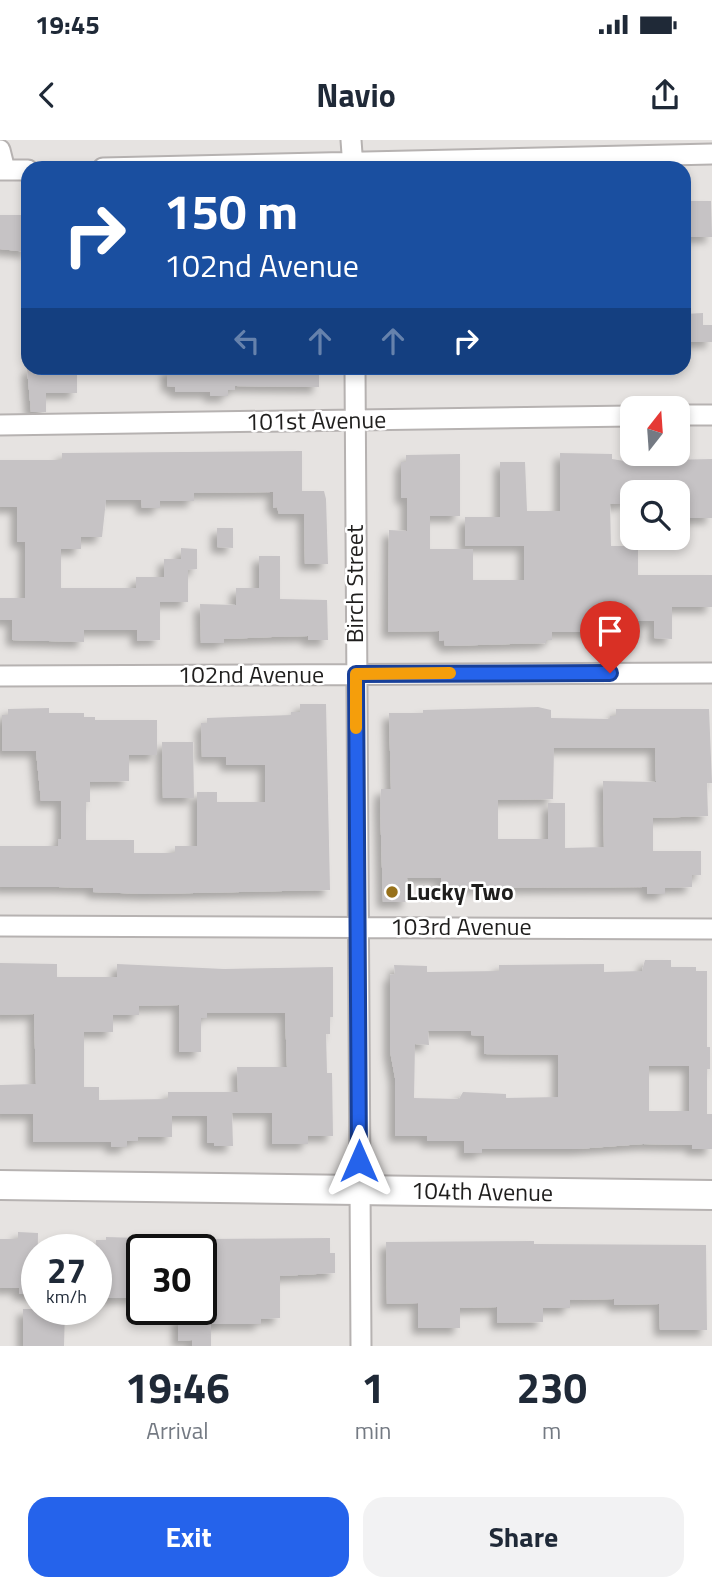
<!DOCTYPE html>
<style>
body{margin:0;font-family:"Titillium Web",sans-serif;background:#f2f2f3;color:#1f2937;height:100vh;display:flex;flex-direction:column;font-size:26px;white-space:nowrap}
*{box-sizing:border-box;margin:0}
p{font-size:23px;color:#747a83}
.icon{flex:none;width:38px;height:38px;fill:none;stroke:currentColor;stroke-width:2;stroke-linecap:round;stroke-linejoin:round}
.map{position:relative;height:1206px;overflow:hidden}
.panel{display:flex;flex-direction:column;background:#fff;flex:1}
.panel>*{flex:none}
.hud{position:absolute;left:21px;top:21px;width:670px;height:214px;border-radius:21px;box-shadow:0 4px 10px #0003;background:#1a4fa0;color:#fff;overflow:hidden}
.needle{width:46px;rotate:17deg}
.controls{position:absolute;left:620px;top:256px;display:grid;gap:14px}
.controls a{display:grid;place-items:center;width:70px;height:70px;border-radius:14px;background:#fff;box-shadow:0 4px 10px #0003;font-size:35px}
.speed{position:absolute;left:21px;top:1094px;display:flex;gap:14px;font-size:35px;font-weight:700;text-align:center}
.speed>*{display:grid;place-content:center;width:91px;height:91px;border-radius:50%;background:#fff;box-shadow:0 4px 10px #0003;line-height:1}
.speed small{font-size:18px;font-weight:400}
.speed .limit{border:4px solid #111;border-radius:10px;background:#fff;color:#111}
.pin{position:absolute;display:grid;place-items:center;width:60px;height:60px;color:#fff;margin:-72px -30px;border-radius:50% 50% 50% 0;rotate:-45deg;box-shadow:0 0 7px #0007}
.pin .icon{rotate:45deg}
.me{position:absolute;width:77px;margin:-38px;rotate:0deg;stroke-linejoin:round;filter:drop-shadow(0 0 5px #0008)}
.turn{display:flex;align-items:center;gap:24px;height:147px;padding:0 28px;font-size:32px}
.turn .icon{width:91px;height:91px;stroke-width:2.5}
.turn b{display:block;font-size:49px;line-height:60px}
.lanes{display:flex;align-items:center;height:66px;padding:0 28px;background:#0003;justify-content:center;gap:35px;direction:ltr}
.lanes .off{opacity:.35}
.eta{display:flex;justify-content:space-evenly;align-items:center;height:119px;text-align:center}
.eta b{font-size:42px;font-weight:700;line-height:49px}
.action{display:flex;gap:14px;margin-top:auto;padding:14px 28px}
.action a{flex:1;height:80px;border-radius:21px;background:#2563eb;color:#fff;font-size:28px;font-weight:700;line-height:80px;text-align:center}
.action a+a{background:#f2f2f3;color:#1f2937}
.status{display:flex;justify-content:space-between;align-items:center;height:49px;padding:0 35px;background:#fff;direction:ltr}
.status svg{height:19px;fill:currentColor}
header{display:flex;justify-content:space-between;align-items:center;height:91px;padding:0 28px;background:#fff;font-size:32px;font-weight:700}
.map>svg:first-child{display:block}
.building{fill:#c6c3c5;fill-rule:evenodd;filter:url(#shadow)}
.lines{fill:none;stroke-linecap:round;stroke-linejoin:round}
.street-casing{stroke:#b6b2b1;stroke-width:23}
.secondary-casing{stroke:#b6b2b1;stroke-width:32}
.street{stroke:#fff;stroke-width:19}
.secondary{stroke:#fff;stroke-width:28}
.route-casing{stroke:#184099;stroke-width:18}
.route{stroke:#2563eb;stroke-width:12}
.slow{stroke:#f59e0b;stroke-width:12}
.poi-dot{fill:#97711b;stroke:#fff;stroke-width:2.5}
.labels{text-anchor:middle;stroke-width:5;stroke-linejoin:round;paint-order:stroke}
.street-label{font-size:24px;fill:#1f1e1d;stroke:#fff}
.poi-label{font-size:24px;font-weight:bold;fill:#1f1e1d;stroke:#fff;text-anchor:start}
</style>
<div class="status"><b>19:45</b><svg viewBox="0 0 49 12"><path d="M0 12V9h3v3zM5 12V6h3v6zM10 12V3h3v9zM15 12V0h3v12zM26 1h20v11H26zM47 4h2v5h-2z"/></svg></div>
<header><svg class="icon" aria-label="back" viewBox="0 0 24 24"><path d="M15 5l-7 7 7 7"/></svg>Navio<svg class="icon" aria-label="share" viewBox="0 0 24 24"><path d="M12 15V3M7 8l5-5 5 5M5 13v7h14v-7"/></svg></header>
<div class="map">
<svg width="712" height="1206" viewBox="0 0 712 1206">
<defs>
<filter id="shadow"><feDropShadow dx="-6" dy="6" stdDeviation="3.5" flood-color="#0004"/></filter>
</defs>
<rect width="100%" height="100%" fill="#e6e3e1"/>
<path class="building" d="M687,61H711L712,97H688Z
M0,75H28V112L0,109Z
M703,173V185H712V202H684V174Z
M27,228H49V233H77V253H46V272H31Z
M167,228H319V247L235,246V250H228V256H210V252H175V247L167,246Z
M302,311V351H324L326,359L328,424H305L304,374H279L277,367L273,368V352L194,353V361H160V368H142L141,360H106L102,397H81V409H61V448H136V437H164V419H181V408L197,409V429L188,430V462H160V500L137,501V490H84V502L12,500V480H0V458H25V402H17V367H0V320H62V313Z
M560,313L612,314V319L624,321L712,319V378H677V352H632V360H624V364H610L611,406H638V435H712V467H672V499L654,498V481H616V492H552V500H546V503L445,506L444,500L439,501V491L388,492L389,390L407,391V358H401V322H406V315L460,314V376H430V409H473V440H524V406H465V377H500V322H525L527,371H560Z
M217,388H233V408L217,407Z
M259,416H280V459L327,460L328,500H308V496L272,497L224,499V503H201L200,464L236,465V448H259Z
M300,564H326L330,750L148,754L93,752V748L58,747H0V706H58V699H61V661H41L36,611H2V575H8V569L49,568V573H84V577H95V580H157V615H129V641L90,642V662H86V700H134V713H175V706H197V652H217V662H265V625H226V617H202L201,583H207V578L291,575V572H300Z
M538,567L551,570V578L610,579V576H616V569H709L712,643H707L708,676L653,678V711H701V735H692V747L665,748V754H647V747L441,748V738H407L408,762H383L380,662L381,649H391L389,573H423V570ZM554,608H655L656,642L603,641L604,707L565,708V663H548V699H498V660L553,659Z
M162,602H193L194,658H163Z
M645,820H671V827H696V831H707V907H710V929H707V974H712V1009H692V1005L643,1004L577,1009H482V1013H464V1001H427V996H395V938L390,911V835L395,834L394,825L427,826V832L499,831V825L604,824V832L642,831ZM428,891H471V895L484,896V914L558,915V957L506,958V954L463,952L459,959L414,958L415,904L429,905ZM649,926H689V971H649Z
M0,823L57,824V837H117V824L224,829L333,827V877H330V894H326L327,933H332L333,996H308V1004H272V973H232L233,1006H214V1003H207V976H172V997H138V1001H127V1007H111V1002H33V974H0V945L36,944L34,874L0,875ZM179,865V912H201V878H207V873H285L287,927H237L238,952H168V959L99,960V947H84V892H113V875H139V866Z
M18,1092L38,1093L37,1154H19V1148H0V1099H18Z
M106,1097L139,1098V1158H96V1100H106Z
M330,1098V1113H335V1133L280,1136V1178L261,1179V1184H212V1139H201V1099Z
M534,1101V1104L706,1105L707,1190H660L659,1164L614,1165V1159L570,1160V1168H543V1182L497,1183V1167L460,1168V1188H418V1163L387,1164L386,1102Z
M23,1169H65L64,1206H23Z
M178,1176H211V1206H192V1200L178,1201Z"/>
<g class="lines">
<defs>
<path id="street" d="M351,0L353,28
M0,10L5,30
M103,28L712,14
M0,30H28
M355,228L361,1206
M677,275H712
M0,285L632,276
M0,536L712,533
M0,786L712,789"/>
<path id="secondary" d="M0,1045L712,1055"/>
</defs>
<use href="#street" class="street-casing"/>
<use href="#secondary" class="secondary-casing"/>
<use href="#street" class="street"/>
<use href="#secondary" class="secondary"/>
</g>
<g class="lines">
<defs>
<path id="route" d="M359,1021L356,534L610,533"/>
</defs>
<use href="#route" class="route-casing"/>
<use href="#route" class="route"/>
<path class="slow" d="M356,588V534L450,533"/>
</g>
<circle class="poi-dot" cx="392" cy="752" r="7"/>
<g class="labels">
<g class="street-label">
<text transform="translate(316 281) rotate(-1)" y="8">101st Avenue</text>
<text transform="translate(355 444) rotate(-90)" y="8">Birch Street</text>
<text x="251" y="543">102nd Avenue</text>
<text x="461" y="795">103rd Avenue</text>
<text transform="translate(482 1052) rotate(1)" y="8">104th Avenue</text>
</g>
<g class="poi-label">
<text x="406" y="760">Lucky Two</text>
</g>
</g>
</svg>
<div class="controls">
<a><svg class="needle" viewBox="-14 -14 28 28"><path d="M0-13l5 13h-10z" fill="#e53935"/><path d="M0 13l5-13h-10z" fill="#747a83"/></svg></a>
<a><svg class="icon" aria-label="search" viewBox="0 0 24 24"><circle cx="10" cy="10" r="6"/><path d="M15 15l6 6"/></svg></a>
</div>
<div class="speed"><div>27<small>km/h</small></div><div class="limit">30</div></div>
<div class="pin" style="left:610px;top:533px;background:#d93025"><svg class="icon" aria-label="arrive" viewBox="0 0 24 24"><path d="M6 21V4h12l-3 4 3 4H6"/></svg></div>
<svg class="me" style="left:359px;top:1021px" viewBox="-20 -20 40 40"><path d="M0-17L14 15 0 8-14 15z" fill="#2563eb" stroke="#fff" stroke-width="4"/></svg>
<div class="hud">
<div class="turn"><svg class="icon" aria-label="right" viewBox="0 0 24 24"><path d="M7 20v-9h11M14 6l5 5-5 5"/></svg><div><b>150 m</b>102nd Avenue</div></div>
<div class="lanes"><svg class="icon off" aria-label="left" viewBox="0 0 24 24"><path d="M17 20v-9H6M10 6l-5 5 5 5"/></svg><svg class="icon off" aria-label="ahead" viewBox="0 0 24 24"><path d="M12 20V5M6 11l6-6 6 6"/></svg><svg class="icon off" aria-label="ahead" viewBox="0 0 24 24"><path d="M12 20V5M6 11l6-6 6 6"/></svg><svg class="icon" aria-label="right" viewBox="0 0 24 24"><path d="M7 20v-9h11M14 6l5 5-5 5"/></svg></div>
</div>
</div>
<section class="panel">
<div class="eta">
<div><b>19:46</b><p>Arrival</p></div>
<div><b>1</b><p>min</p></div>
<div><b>230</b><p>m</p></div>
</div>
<div class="action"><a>Exit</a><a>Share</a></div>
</section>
